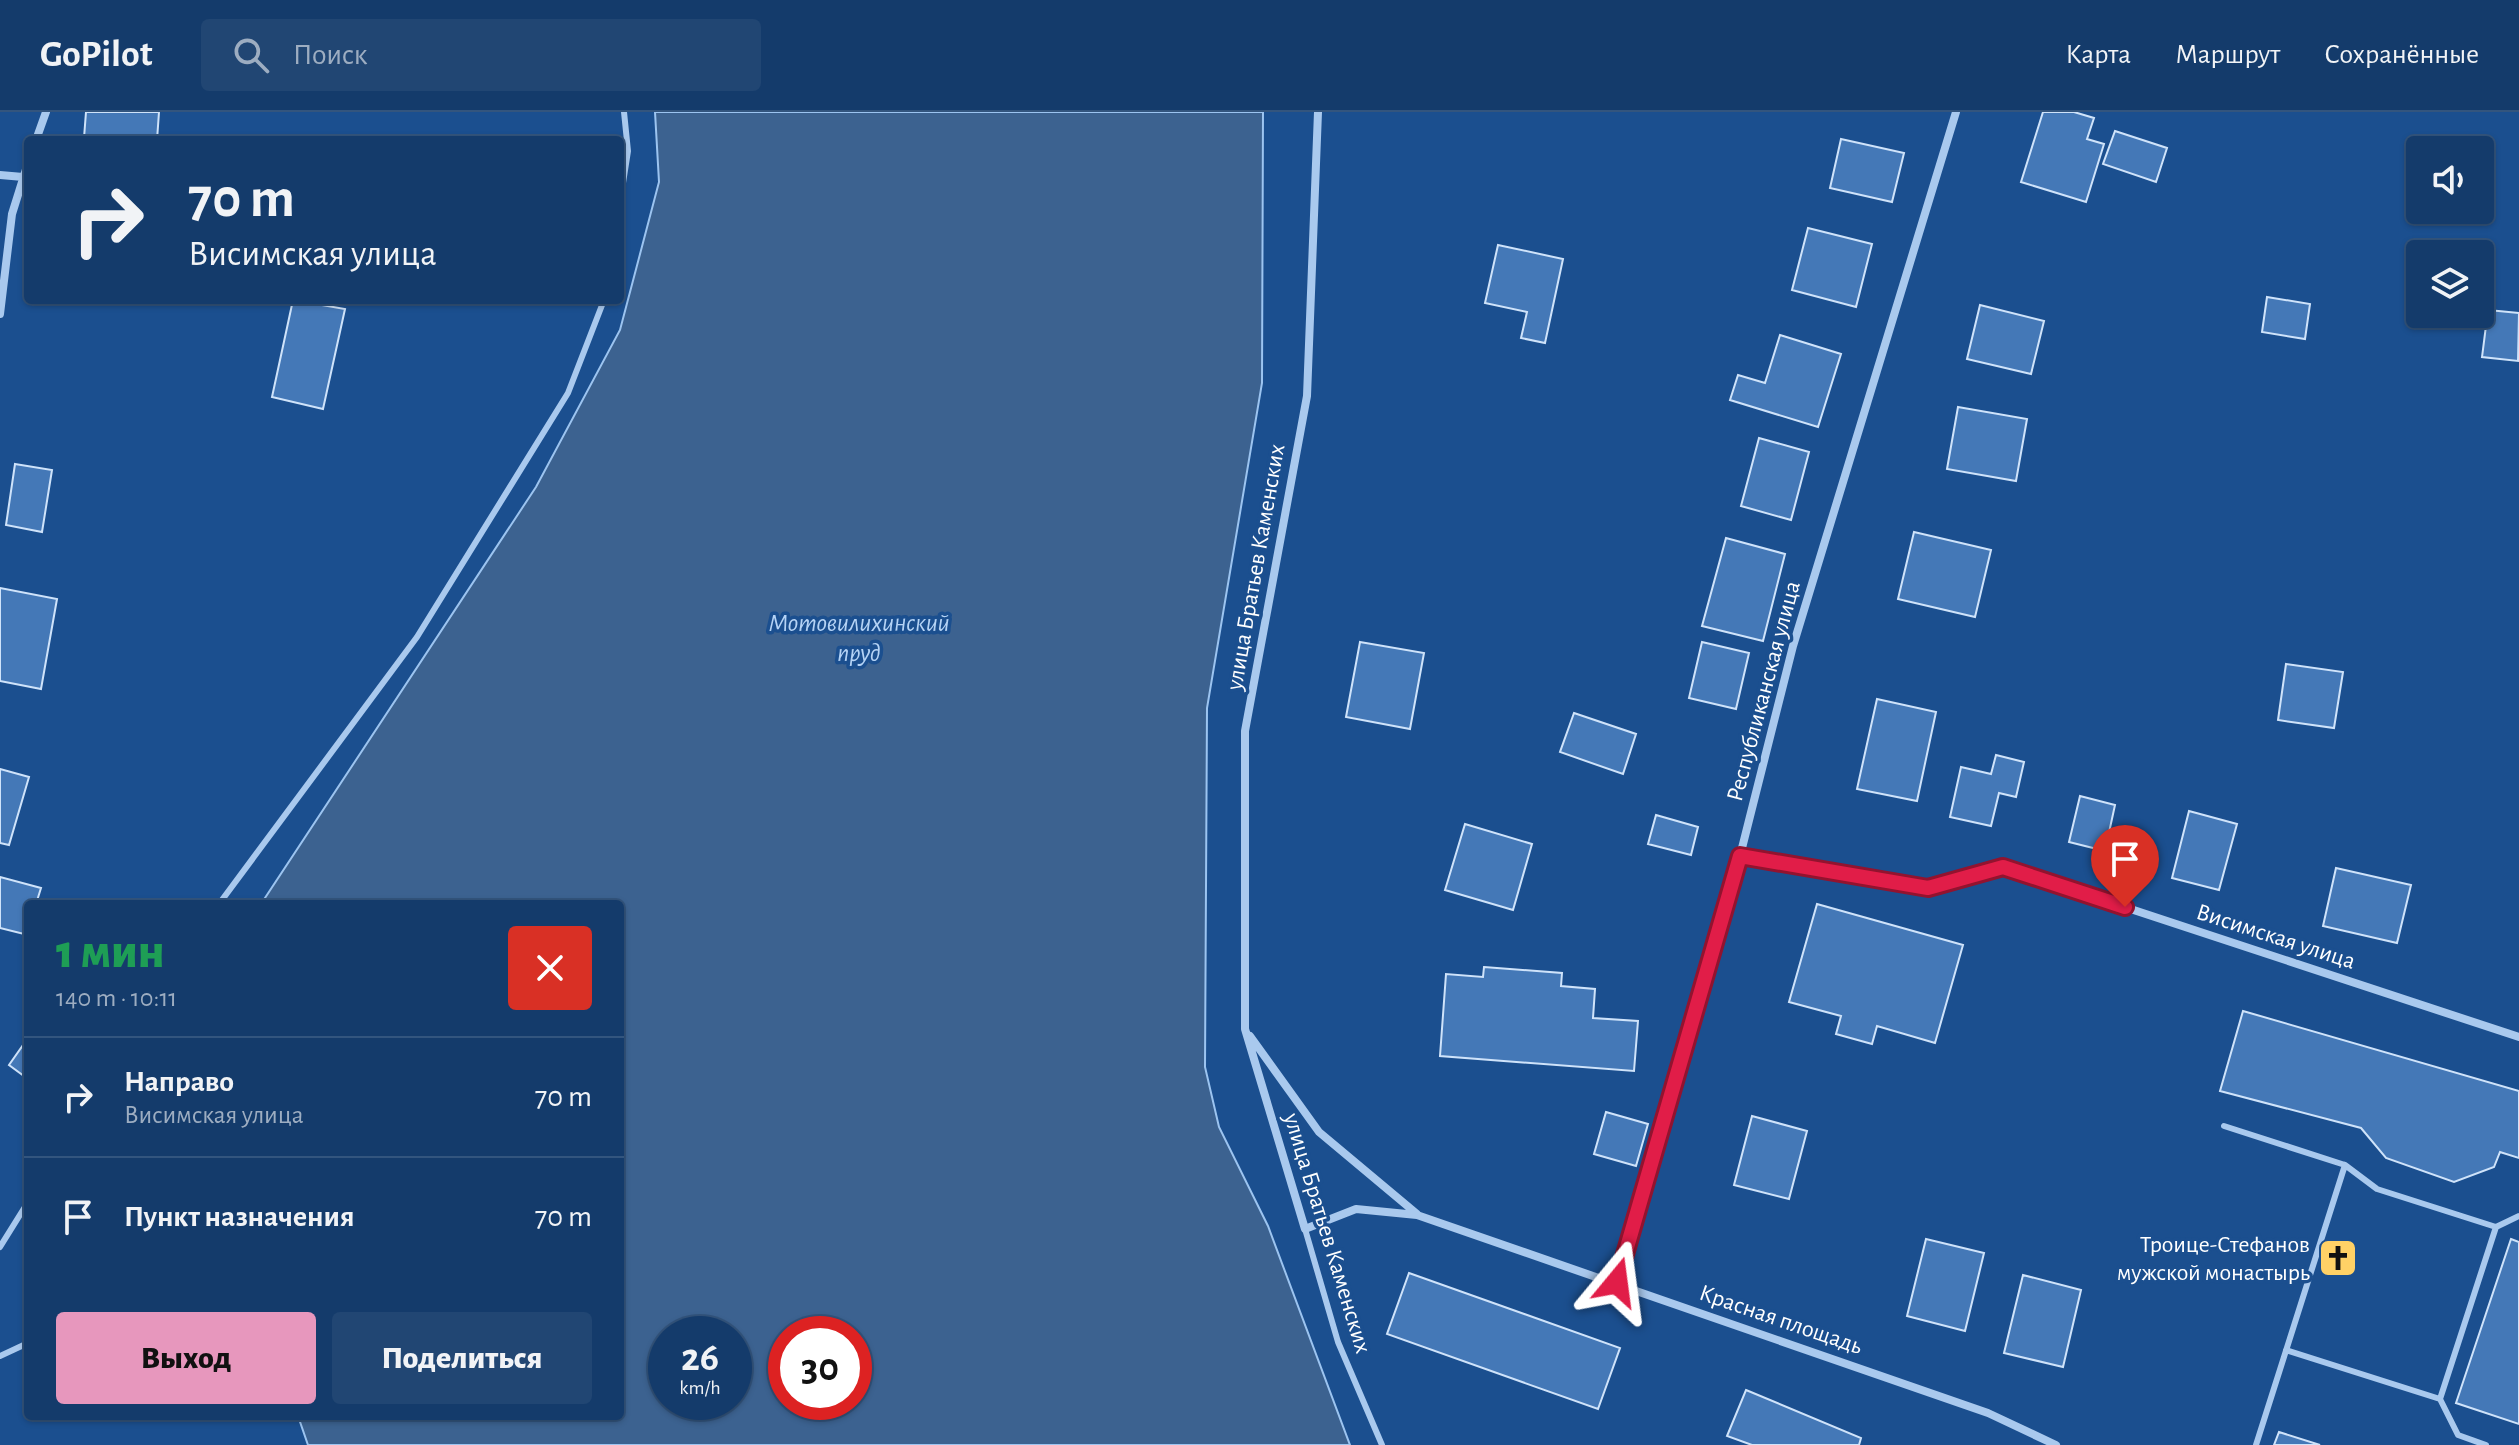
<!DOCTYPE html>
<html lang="ru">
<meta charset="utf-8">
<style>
body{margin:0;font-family:"Alegreya Sans",sans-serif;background:#214673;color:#f1f3f6;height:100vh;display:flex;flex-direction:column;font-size:30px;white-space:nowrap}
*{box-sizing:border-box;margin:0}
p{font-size:26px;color:#9dadc1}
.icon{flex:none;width:44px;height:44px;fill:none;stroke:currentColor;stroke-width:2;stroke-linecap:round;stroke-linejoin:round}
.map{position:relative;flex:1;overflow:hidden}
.sheet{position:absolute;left:24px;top:788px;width:600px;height:520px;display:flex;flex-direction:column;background:#143b6b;border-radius:8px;box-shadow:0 2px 6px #0004,0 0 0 2px #33557e}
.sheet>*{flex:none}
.top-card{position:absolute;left:24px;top:24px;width:600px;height:168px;border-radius:8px;box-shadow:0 2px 6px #0004,0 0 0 2px #33557e;background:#143b6b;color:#f1f3f6;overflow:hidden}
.controls{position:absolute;left:2406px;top:24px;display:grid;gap:16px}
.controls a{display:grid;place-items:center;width:88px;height:88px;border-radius:8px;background:#143b6b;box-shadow:0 2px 6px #0004,0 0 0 2px #33557e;font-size:40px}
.speed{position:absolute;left:648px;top:1204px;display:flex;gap:16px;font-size:40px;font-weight:700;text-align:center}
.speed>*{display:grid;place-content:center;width:104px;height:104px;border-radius:50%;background:#143b6b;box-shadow:0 2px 6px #0004,0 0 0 2px #33557e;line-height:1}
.speed small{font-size:20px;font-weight:400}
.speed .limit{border:12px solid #d22;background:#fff;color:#111}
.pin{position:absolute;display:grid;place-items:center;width:68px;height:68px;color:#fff;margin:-82px -34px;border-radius:50% 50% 50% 0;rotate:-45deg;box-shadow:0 0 8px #0007}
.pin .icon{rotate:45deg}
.me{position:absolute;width:88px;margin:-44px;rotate:16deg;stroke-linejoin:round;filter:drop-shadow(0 0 6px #0008)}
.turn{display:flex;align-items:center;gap:28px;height:168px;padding:0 32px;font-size:36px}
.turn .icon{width:104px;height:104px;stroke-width:2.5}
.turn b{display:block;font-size:56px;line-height:68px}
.round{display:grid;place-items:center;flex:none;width:84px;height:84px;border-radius:8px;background:#214673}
.headline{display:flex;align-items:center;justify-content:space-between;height:136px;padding:0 32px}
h1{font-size:48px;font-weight:800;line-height:60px;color:#1e9e55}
.cta{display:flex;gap:16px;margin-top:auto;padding:16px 32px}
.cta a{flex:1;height:92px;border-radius:8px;background:#e797bd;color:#111;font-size:32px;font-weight:800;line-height:92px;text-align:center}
.cta a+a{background:#214673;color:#f1f3f6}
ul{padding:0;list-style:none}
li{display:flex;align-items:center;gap:24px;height:120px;padding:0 32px;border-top:2px solid #33557e}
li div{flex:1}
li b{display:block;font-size:30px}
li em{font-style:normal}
header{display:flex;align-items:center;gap:48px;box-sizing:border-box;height:112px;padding:0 40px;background:#143b6b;border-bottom:2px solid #33557e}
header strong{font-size:38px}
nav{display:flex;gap:44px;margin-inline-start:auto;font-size:28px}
.search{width:560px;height:72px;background:#214673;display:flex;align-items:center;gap:20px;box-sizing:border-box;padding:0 28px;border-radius:8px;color:#9dadc1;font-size:30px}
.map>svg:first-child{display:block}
.water{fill:#3c6290;stroke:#9cc4f0;stroke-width:2;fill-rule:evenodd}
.building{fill:#4478b7;stroke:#cfe3fa;stroke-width:2}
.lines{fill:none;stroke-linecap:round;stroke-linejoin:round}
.lane{stroke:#a9c9ee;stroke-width:6}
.street{stroke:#a9c9ee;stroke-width:8}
.route-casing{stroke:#92132f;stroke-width:20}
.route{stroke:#e11d48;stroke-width:14}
.labels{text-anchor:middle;stroke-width:7;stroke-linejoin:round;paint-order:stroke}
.street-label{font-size:24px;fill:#fff;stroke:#1b4f8f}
.poi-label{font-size:24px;fill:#fff;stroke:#1b4f8f;text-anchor:end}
.water-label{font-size:26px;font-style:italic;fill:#b5d3f5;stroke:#1b4f8f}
</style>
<header>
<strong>GoPilot</strong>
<div class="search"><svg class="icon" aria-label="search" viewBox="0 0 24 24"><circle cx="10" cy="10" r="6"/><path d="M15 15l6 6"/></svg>Поиск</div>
<nav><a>Карта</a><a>Маршрут</a><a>Сохранённые</a></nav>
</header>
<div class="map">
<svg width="2519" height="1333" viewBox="0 0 2519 1333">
<rect width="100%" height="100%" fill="#1b4f8f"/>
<path class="water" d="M655,0H1263L1262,271L1207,596L1205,955L1219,1015L1268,1114L1350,1333H308L298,1304H620V792H261L536,375L620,218L659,70ZM666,1222H734V1290H666ZM786,1222H854V1290H786Z"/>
<path class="building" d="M86,0H159L157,28L84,26Z
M2043,0H2074L2094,6L2087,27L2104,32L2086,90L2021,70Z
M2115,19L2167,36L2156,70L2103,52Z
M1841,27L1904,41L1892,90L1830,76Z
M1808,116L1872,132L1856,195L1792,178Z
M1498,133L1563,147L1545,231L1521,226L1527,200L1485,191Z
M2267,185L2310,192L2305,227L2262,220Z
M293,188L345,197L323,297L272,285Z
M1980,193L2044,209L2031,262L1967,247Z
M2488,198L2519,201L2518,249L2482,245Z
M1780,223L1841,242L1818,315L1730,288L1738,263L1765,271Z
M1958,295L2027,307L2016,369L1947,357Z
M1759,326L1809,340L1791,408L1741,394Z
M15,352L52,358L42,420L6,413Z
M1914,420L1991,438L1975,505L1898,487Z
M1726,426L1785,442L1763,529L1702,514Z
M0,476L57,487L41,577L0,569Z
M1360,530L1424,541L1410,617L1346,605Z
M1702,530L1749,541L1736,597L1689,586Z
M2286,552L2343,560L2334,616L2278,608Z
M1877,587L1936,600L1917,689L1857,677Z
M1574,601L1636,622L1623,662L1560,640Z
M1996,643L2024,650L2016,685L1999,681L1991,714L1950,705L1961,655L1991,662Z
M0,657L29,665L9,733L0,731Z
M2080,684L2115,693L2105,739L2069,730Z
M2189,699L2237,712L2219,778L2172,766Z
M1656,703L1698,715L1691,743L1648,732Z
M1465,712L1532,732L1513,798L1445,778Z
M2336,756L2411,773L2397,831L2323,814Z
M0,765L41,776L36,792H28V823L0,816Z
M1817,792L1963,833L1935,931L1877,914L1872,932L1836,922L1841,904L1789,890Z
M1484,855L1562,861L1561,874L1595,877L1593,906L1638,909L1634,959L1440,944L1446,862L1483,865Z
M2243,899L2519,979V1046L2500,1040L2494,1055L2454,1070L2386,1046L2361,1016L2220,979Z
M28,926V967L9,953Z
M1606,1000L1648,1012L1636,1054L1594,1042Z
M1752,1004L1807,1019L1789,1087L1734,1073Z
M1926,1127L1984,1141L1965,1219L1907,1204Z
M2511,1127L2519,1130V1312L2456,1291Z
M1409,1161L1620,1236L1598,1297L1387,1222Z
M2023,1163L2081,1178L2063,1255L2004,1241Z
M1746,1278L1861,1326L1859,1333H1752L1727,1324Z
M2279,1320L2320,1333H2274Z"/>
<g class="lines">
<path class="lane" d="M620,90L628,39L624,0
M219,792L417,525L568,281L604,188
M2224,1014L2345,1053L2256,1333
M2345,1053L2377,1077L2496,1115L2519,1104
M1305,1117L1338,1230L1382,1333
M0,1135L28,1090
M2286,1238L2440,1287L2458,1323L2486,1333
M0,1244L28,1231
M2440,1287L2496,1115"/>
<path class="street" d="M1318,0L1307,284L1245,619V917L1305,1117L1356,1097L1417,1103L1988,1301L2056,1333
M36,28L46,0
M0,63L23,65
M0,202L12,102L28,51
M1740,744L1928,776L2003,755L2519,925
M1250,924L1319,1020L1417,1102
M1617,1170L1740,744L1793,534L1956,0"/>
</g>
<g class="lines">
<defs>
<path id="route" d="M1617,1170L1740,744L1928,776L2003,755L2125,795"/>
</defs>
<use href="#route" class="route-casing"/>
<use href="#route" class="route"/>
</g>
<defs>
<symbol id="church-square" viewBox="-11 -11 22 22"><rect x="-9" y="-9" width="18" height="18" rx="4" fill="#ffd166" stroke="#1b4f8f"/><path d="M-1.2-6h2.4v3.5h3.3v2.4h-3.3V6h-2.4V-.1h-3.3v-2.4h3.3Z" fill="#111"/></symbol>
</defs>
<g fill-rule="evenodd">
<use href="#church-square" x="2316" y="1124" width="44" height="44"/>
</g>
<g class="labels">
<g class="street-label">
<text transform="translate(1255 455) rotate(-80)" y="8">улица Братьев Каменских</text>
<text transform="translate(1763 579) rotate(-75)" y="8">Республиканская улица</text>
<text transform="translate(2276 824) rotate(18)" y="8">Висимская улица</text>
<text transform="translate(1328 1121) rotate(73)" y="8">улица Братьев Каменских</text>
<text transform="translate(1781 1207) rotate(19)" y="8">Красная площадь</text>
</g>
<g class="poi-label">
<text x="2310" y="1140">Троице-Стефанов<tspan x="2310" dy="28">мужской монастырь</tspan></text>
</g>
<g class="water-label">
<text x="859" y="519">Мотовилихинский<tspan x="859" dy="30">пруд</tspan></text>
</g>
</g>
</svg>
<div class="controls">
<a><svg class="icon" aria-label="sound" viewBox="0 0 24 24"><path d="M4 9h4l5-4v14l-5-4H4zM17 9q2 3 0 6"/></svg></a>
<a><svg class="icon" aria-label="layers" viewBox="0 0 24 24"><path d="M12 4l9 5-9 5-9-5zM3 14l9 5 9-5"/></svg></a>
</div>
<div class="speed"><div>26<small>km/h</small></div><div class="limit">30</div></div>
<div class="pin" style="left:2125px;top:795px;background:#d93025"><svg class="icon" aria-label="arrive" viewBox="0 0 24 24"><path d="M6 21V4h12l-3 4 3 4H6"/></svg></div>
<svg class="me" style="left:1617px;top:1170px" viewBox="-20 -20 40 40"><path d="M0-17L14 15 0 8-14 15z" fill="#e11d48" stroke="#fff" stroke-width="4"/></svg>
<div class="top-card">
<div class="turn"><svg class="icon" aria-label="right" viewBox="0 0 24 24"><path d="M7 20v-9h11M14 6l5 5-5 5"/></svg><div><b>70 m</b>Висимская улица</div></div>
</div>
<section class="sheet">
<div class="headline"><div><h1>1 мин</h1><p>140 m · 10:11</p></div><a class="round" style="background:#d93025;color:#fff"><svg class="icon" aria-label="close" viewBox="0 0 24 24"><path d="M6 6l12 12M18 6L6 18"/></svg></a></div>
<ul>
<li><svg class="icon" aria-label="right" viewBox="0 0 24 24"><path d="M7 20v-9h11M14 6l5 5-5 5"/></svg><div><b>Направо</b><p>Висимская улица</p></div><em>70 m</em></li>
<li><svg class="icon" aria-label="arrive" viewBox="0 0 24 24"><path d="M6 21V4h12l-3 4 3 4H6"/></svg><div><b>Пункт назначения</b></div><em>70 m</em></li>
</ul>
<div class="cta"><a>Выход</a><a>Поделиться</a></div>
</section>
</div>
